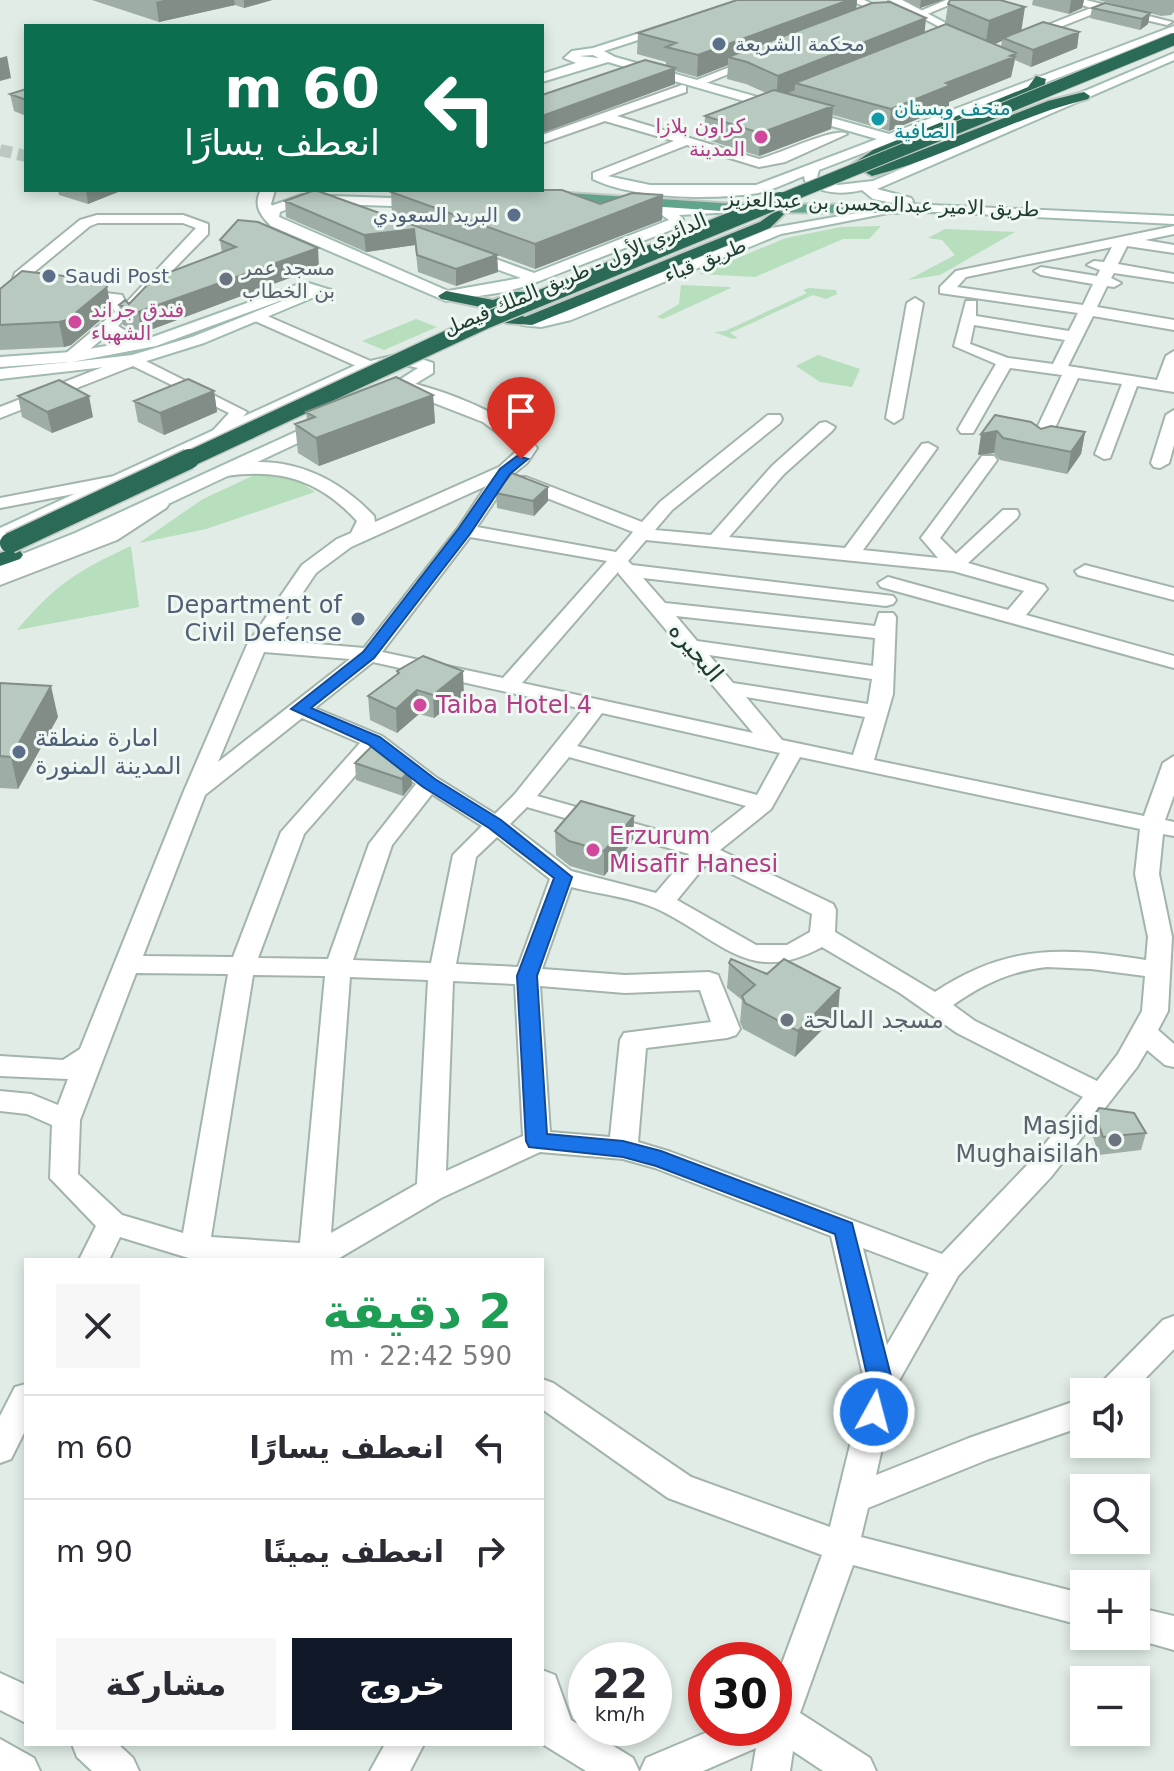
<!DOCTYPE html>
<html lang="ar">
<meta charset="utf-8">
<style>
body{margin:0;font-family:"DejaVu Sans","Noto Naskh Arabic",sans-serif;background:#f7f7f7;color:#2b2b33;direction:rtl;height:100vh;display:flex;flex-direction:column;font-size:30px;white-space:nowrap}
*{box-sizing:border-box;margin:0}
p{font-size:26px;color:#7c7c81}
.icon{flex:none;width:44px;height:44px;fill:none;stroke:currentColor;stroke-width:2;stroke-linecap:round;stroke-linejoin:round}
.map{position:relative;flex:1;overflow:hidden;direction:ltr}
.panel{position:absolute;left:24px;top:1258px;width:520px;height:488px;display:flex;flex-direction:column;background:#fff;border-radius:0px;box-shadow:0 4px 12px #0003;direction:rtl}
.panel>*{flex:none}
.guide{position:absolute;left:24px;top:24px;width:520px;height:168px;border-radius:0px;box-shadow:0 4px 12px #0003;direction:rtl;background:#0b6e4f;color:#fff;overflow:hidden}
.controls{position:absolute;left:1070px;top:1378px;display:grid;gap:16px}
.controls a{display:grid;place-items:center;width:80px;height:80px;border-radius:0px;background:#fff;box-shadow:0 4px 12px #0003;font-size:40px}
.speed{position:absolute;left:568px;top:1642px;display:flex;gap:16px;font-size:40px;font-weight:700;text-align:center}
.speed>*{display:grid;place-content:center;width:104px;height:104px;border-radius:50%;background:#fff;box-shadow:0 4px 12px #0003;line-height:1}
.speed small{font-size:20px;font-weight:400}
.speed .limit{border:12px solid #d22;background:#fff;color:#111}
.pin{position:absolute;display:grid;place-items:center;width:68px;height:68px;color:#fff;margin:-82px -34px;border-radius:50% 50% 50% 0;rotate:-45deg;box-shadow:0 0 8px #0007}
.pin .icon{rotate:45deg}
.me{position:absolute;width:88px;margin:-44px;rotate:7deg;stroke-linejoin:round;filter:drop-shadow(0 0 6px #0008)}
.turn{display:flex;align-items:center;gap:28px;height:168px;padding:0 32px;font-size:36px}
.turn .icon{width:104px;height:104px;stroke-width:2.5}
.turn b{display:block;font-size:56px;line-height:68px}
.round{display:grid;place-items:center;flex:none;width:84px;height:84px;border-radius:0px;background:#f7f7f7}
.overview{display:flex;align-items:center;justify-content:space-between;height:136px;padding:0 32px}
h1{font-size:48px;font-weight:800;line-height:60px;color:#1e9e55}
.primary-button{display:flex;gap:16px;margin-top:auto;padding:16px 32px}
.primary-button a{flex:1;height:92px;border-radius:0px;background:#111827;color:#fff;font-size:32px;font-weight:800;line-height:92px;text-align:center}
.primary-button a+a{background:#f7f7f7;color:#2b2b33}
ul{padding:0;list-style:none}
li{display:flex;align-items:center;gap:24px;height:104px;padding:0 32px;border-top:2px solid #e1e1e2}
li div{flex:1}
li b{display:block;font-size:30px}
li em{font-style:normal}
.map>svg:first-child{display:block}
.green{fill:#b7debd}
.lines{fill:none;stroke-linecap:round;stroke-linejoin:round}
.primary-tunnel{stroke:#bac9c1;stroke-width:12;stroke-dasharray:12 6;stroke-linecap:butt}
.street-casing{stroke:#a3b4ab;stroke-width:4}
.secondary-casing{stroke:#a0bbaf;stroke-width:4}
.primary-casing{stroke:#c1c9c5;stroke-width:4}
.highway-casing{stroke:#c1c9c5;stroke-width:4}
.street{fill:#fff;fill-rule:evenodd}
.secondary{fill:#fff;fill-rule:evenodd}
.primary{fill:#62a38b;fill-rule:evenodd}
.highway{fill:#2a6a56;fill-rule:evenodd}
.highway-bridge-far2-casing{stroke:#c1c9c5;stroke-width:14;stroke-linecap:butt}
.highway-bridge-far1-casing{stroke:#c1c9c5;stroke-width:19;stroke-linecap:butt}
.highway-bridge-casing{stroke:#c1c9c5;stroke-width:23;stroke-linecap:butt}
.highway-bridge-far2{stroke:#2a6a56;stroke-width:12}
.highway-bridge-far1{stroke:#2a6a56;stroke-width:16}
.highway-bridge{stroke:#2a6a56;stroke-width:20}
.wall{fill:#9eada5;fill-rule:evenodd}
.shaded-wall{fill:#818d86}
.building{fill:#b8c9c0;stroke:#818d86;stroke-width:2}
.route{fill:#1a73e8;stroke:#114b97;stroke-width:2}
.service-dot{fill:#5c6f8a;stroke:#f0f8f3;stroke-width:3}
.culture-dot{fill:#0f9aa8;stroke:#f0f8f3;stroke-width:3}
.hotel-dot{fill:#d1479c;stroke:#f0f8f3;stroke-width:3}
.worship-dot{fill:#6b7280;stroke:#f0f8f3;stroke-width:3}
.labels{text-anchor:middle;stroke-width:6;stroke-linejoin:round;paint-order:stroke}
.far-service-label{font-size:20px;fill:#4e5e75;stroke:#f0f8f3;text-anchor:start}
.far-culture-label{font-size:20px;fill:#0d838f;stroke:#f0f8f3;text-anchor:start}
.far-hotel-label{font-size:20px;fill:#b23c85;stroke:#f0f8f3;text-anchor:end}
.far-street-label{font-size:20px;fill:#203d31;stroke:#f0f8f3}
.far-worship-label{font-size:20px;fill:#5b616d;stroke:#f0f8f3;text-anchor:start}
.service-label{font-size:24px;fill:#4e5e75;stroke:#f0f8f3;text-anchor:end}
.street-label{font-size:24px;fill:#203d31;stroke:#f0f8f3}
.hotel-label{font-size:24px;fill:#b23c85;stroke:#f0f8f3;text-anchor:start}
.worship-label{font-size:24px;fill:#5b616d;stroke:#f0f8f3;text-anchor:start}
</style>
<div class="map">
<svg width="1174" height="1771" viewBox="0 0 1174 1771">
<rect width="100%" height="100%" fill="#e0ece5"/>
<path class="green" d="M881,226L869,239H843L755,277L699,274L786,238L841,227Z
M945,229L1015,232L940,275L908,280L955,255L942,240L928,238Z
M681,285L729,287L731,288L663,319L657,317L679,304Z
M809,288L836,290L837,294L826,299L813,295L730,333L738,338L733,339L714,332L725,331L807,293L803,290Z
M416,319L437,327L384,350L362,341Z
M818,355L860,369L852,387L820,382L796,366Z
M261,472L293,477L315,492L206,529L139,543L203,499Z
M131,546L139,607L17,630C56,584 77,571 131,546Z"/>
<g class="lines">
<path class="primary-tunnel" d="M0,150L26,156"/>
<defs>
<path id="street" d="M946,0H961L925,15L916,13Z
M1067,0H1086L1172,22L1167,25L1103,10L1030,39H1022V35L1091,8Z
M753,58L763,60L699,86L689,83Z
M682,85L686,86V92L617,116L759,159C778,155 836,126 847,134L785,162L759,167L687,145L598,180L593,179V173L674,141L605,121L542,143V135Z
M261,190H275L271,204L283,223L281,226H271C260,215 253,205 261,190Z
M183,215L208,224V234L118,326L134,336L156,340V346L124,343L108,334L77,360H65V354L115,312L111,302L74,295V289L122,295L126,303L196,228L183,223H98L90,226L27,278L26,282L36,285V291L13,287L11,284L15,273L80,220L97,215Z
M1174,226V234L1145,240L1174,245V253L1127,246L1118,264L1174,274V282L1114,273L1111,278L1121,283L1114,287L1107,286L1097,307L1174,320V330L1093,316L1068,366L1157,380L1166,356L1174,351V392L1137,386L1110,458L1104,459L1095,454L1122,384L1078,378L1048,443L1039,448L1030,443L1062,375L1010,368L973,433H961L958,429L996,364L954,346L966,301H976V316L1069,331L1078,313L940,293V287L956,271ZM1112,247L1104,262L1094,261L1087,265L1100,270L1097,276L1041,267L1034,271L1041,275L1093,284L1083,305L957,287L966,277ZM974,325L1065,340L1053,364L1008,358L970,344Z
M915,298L923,303L902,418L894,423L886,418L907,303Z
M258,312L375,363L377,366L375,369H363L253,320V314Z
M134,355L247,412L223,440H211L208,436L229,413L133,366L0,418V407Z
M404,381C445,391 511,414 537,448L527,463L512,475L477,527L616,552L633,532L514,485L511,481L514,477H526L642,522L660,502L768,415H780L782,419L780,423L672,510L655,530L711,535L772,466L820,423L826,422L835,427L832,431L784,474L729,537L845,548L922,444L928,443L937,448L863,550L938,558L921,538L982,456H994L997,460L940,538L956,554L1003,510H1017L1019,514L1017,518L968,563L1044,585L1047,589L1026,615L1174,656V668L881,587L878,583L888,577L1008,610L1024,591L953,571L646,540L628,561L632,565L893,596L896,600L893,604L886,606L643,578L665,603L875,626L879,613H893L896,617L893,694L874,760L1144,816L1163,763L1174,756V795L1165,820L1174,822V836L1163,834L1159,874L1172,937L1168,1011L1158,1030L1174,1044V1067L1165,1065L1147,1050L1137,1067L1051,1177L958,1276L896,1386L876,1475L969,1438L1084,1398V1426L989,1459L868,1508L861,1537L1084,1594V1626L853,1565L800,1713L870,1758L876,1771H823L793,1751L790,1771H752L756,1748L703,1771H640L646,1758L717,1728H774V1685L822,1555L668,1498L542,1409V1379L553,1383L691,1477L830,1527L865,1384L831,1236L655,1168L623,1159L540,1152L441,1198L336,1260H195L120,1237L109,1260H79L96,1226L50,1178L52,1125L27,1114L0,1111V1091L31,1094L58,1105L68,1079L0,1076V1056L63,1060L80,1049L184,791L247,645L302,565L337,539L351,533L357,521C320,480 280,468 226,476L220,475L217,471L220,467C280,452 332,472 374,516L375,522L499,467L519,449L483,422L398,389L396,386L398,383ZM486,486L458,528L364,648L271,640L316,573L351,547ZM470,537L607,561L503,678L382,652ZM618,572L619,574L753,733L522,683ZM676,616L875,638L873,666L697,641ZM264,652L350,659L218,762ZM709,655L872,679L868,704L733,683ZM373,662L583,709L515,794L495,814L437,778L382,736L315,708ZM746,697L865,717L853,755L782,740ZM602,713L780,753L757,795L577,746ZM302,718L360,743L281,832L233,957L143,956L205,795ZM375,753L416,784L369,844L328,959L258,958L304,834ZM569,757L746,806L700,842L537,796ZM800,757L1140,829L1135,874L1148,937L1146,960C1063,947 1007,944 935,992L835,932L836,910L833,904L720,850L771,809ZM432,794L482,826L453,855L431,963L353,960L392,845ZM527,807L689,854L656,893L571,871L510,824ZM497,837L550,879L518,967L456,964L476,857ZM708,862L812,914L810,932L787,945H756L677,900ZM571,887C598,894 630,897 655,908C718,936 747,988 822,947L900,993L957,1033L1083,1097L1031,1161L942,1254L671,1152L638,1142L646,1048L727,1038L736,1035L740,1029L718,975L709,972L625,975L542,969ZM1047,967L1091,969L1145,976L1142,1011L1118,1054L1097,1081L975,1021L953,1005C983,984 1010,971 1047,967ZM136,973L228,974L183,1233L122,1215L78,1174L80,1120ZM253,975L325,976L300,1243L211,1237ZM350,977L428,980L417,1184L331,1233ZM453,981L515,984L523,1136L446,1171ZM540,986L625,993L700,990L711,1022L624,1033L620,1040L610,1137L550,1132ZM863,1248L929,1273L887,1345Z
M1174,410V445L1169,463L1160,468L1154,467L1151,463L1166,415Z
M120,475L126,476L129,480L126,484L0,508V498Z
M160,499L169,504L166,508L117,540L0,585V572L103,532Z
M1085,565L1174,588V600L1078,575L1075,571Z
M1174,1316V1349L1132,1392H1096L1101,1383L1163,1320Z
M26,1384V1429L11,1459L0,1463V1416L15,1387Z
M1136,1607L1174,1616V1650L1124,1636H1136Z
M542,1670L555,1675L571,1720L633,1758L639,1771H586L544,1745Z
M0,1673L26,1685V1723L0,1710Z
M0,1739L34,1758L40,1771H0Z
M72,1744H118L133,1758L139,1771H92L77,1757Z
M385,1744H424L410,1771H370Z"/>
<path id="secondary" d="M850,0H864L902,18L893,20Z
M889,0H902L976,39L966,41Z
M668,24L672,25V29L604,51L615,57L889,134L1174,26V33L819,170L817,177L838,185L873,181L1174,53V60L877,189L911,198L913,201L909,204L1174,216V224L937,212L888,213L781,234L571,320L541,327L522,325V319L562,313L772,228L903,205L873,199L862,190C841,195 822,194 805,181L804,176C789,182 773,190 758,193C714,200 633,199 593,179V173L650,185H756L877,139L608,62L542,82V74L576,63L564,58L572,51L593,48ZM593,55L599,58L579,56Z
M302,195L665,207L735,204L742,208L735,212L679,215L683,219L679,227L529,285L504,292L446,301L271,226L265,217L268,207ZM304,203L662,215L669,220L534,273L474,251H464V257L521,278L448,291L279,217L280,212Z
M305,282L331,290L204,343L140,363L0,379V369L69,362L0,367V357L71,352L147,339ZM307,291L192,337L132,355L72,362L156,346Z
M404,353L433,363V373L387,401H375L373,397L418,368L396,363L370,370L0,541V528L358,364Z
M326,418L335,423L332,427L89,541L0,576V563L75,533Z"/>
<path id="primary" d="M553,192L736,204L888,205L895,209L888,213L736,212L548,199V193Z"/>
<path id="highway" d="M1036,76L1046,79L1044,87L1036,93L883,156L856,173L844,170L873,150L1028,87Z
M1084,92L1090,96L1088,99C1014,117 947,157 872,176L865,172L1048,101Z
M777,210L784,214L770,228L532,325L506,323L488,313L486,308L441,299L438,296L446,291L493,300L515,292H525V298L501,308L525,317L760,222Z
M13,549L20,551L23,555L20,559L0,566V553Z"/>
</defs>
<use href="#street" class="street-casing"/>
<use href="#secondary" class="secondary-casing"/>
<use href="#primary" class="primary-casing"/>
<use href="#highway" class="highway-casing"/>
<use href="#street" class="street"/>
<use href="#secondary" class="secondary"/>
<use href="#primary" class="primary"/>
<use href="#highway" class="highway"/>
<defs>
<path id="highway-bridge-far2" d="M775,202L1174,39"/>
<path id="highway-bridge-far1" d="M185,461L487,320L780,200"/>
<path id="highway-bridge" d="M10,543L189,459"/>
</defs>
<use href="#highway-bridge-far2" class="highway-bridge-far2-casing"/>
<use href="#highway-bridge-far1" class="highway-bridge-far1-casing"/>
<use href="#highway-bridge" class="highway-bridge-casing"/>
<use href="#highway-bridge-far2" class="highway-bridge-far2"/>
<use href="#highway-bridge-far1" class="highway-bridge-far1"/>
<use href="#highway-bridge" class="highway-bridge"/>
</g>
<path class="wall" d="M92,0H272L244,8L235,5L159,22Z
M857,0L856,9L925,32L945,24L948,4L1022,30L1079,32L1077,48L1031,67L1015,60L1011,77L949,102V106L889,131L833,115L831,129L759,156L704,139L705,116L766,93L746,84L727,79L728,65L697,77L675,71V84L542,133V95L666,65V62L637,54L638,33ZM1002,41L1001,47L994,44Z
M904,0H943L920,8Z
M1033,0H1084L1082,8L1069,14L1032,5Z
M1098,0H1174V12L1171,15L1161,16L1150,13L1148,24L1140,30L1090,18L1092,8L1142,11Z
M26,89V116L14,111L10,94Z
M58,190H123L88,204L59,195Z
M391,192L600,204L662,220L535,269L392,216Z
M285,201L497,255L498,272L456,286L418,272L415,245L366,252L286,217Z
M220,240L319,267L142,333L123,325L119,305L129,304L222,253Z
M107,287L111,311L71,345L64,347L0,350V289Z
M214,391L217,412L164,435L138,422L134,401Z
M433,395L435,423L319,466L298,453L295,424L307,420L306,412Z
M18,396L93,417L52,433L22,417Z
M995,415L1041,429L1085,432L1081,454L1067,474L1000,460L994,453L978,455Z
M548,487V501L534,516L497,508L496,493Z
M397,671L464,695L434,718L419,714L397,733L370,720L368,696L397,675Z
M0,683L58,717L18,789L0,788Z
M376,742L412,785L403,796L356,780L355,763Z
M634,816L633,841L604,876L570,866L556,855L555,831Z
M729,963L838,1014L795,1057L743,1029L740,1022L742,1000L727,988Z
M1095,1114L1146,1133L1141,1150L1099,1155L1091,1131Z"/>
<path class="shaded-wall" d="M164,0H234L235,5L159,22L156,2Z
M244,0H272L244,8Z
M849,0H857L856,11L728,57V65L697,77L698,55Z
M921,0H943L920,8Z
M1071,0H1084L1082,8L1069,14Z
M1025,7L1021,33L1003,38L1002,41L985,48L989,21Z
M1150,13L1148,24L1140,30L1142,19Z
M926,18L924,39L795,83V90L776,98L778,76Z
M1079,32L1077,48L1031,67L1033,50Z
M1016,53L1011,77L949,102V106L889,131L891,109L946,83Z
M7,56L11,78L0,81V58Z
M675,68V84L542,133V116Z
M833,106L831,129L759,156L760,133Z
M86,190H123L88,204Z
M663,195L662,220L535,269V244Z
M414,229L415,245L366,252L364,235Z
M318,248L319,267L142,333L138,312Z
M497,255L498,272L456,286V269Z
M107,287L111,311L71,345L64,347L59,322Z
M214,391L217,412L164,435L160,413Z
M433,395L435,423L319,466L316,438Z
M89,396L93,417L52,433L47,412Z
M997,431L994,453L978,455L981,434Z
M1085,432L1081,454L1067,474L1071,452Z
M548,487V501L534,516L533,501Z
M463,671L464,695L434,718L433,695Z
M51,686L58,717L18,789L11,757Z
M417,690L419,714L397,733L396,709Z
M411,768L412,785L403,796L402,779Z
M634,816L633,841L604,876V851Z
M840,988L838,1014L795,1057L798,1031Z"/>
<path class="building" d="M737,0H849L698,55L666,47L676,43L638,33Z
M950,0H1000L1025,7L989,21L948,4Z
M890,2L926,18L778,76L747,62L728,57L872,3Z
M1105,3L1150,13L1142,19L1092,8Z
M1043,22L1079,32L1033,50L1003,38Z
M946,24L1016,53L1010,56L1014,57L946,83L951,85L891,109L795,83Z
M645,60L675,68L542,116V95Z
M26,89V100L10,94Z
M774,90L833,106L760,133L705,116Z
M315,190L497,255L456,269L417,255L414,229L364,235L285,201Z
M396,190H562L600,204L632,193L663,195L535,244L391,192Z
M238,220L258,222L318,248L138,312L119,305L125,300L129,304L154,278L236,247L220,240Z
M22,271L105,281L107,287L67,320L59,322L0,325V289Z
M396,377L433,395L316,438L295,424L315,417L306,412Z
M188,379L214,391L160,413L134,401Z
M59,380L89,396L47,412L18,396Z
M995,415L1031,422L1041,429L1051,426L1085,432L1071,452L1003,438L997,431L981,434Z
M512,473L548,487L533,501L496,493Z
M423,656L463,671L433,695L417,690L396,709L368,696L399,673L397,671Z
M0,683L51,686L11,757L0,756Z
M376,742L411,768L402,779L355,763Z
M581,801L634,816L604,851L569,841L555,831Z
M731,959L767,974L784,959L840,988L798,1031L745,1003L742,996L755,985L729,963Z
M1099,1108L1134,1113L1146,1133L1103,1137L1095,1114Z"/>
<path class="route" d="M517,456L528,459L510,474L470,534L374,658L311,708L380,737L435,779L501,820L572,877L537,976L547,1134L623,1141L661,1151L852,1223L893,1384L882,1420L874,1423L865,1420L861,1412L869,1384L835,1234L656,1166L623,1157L529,1147L526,1141L517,976L554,878L489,828L423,787L368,744L291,709L363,652L459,528L500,469Z"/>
<g class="service-dot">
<circle cx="719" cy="44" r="8"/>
<circle cx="514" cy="215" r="8"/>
<circle cx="49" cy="276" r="8"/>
<circle cx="358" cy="619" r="8"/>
<circle cx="19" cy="752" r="8"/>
</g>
<circle class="culture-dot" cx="878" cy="119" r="8"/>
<g class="hotel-dot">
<circle cx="761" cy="137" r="8"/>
<circle cx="75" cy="322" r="8"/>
<circle cx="420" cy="705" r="8"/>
<circle cx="593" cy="850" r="8"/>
</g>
<g class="worship-dot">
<circle cx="226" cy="279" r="8"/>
<circle cx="787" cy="1020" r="8"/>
<circle cx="1115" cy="1140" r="8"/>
</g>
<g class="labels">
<g class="far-service-label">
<text x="735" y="51">محكمة الشريعة</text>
<text x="498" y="222" text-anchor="end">البريد السعودي</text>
<text x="65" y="283">Saudi Post</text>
</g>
<g class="far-culture-label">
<text x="894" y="115">متحف وبستان<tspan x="894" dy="23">الصافية</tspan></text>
</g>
<g class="far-hotel-label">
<text x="745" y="133">كراون بلازا<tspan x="745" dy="23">المدينة</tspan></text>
<text x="91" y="317" text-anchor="start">فندق جراند<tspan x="91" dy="23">الشهباء</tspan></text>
</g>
<g class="far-street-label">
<text transform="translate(882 204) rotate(2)" y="7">طريق الامير عبدالمحسن بن عبدالعزيز</text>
<text transform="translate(705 260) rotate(-22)" y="7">طريق قباء</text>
<text transform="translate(575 274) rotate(-23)" y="7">الدائري الأول - طريق الملك فيصل</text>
</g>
<g class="far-worship-label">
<text x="242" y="275">مسجد عمر<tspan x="242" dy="23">بن الخطاب</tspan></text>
</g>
<g class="service-label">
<text x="342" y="613">Department of<tspan x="342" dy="28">Civil Defense</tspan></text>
<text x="35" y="746" text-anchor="start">امارة منطقة<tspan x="35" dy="28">المدينة المنورة</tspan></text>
</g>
<g class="street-label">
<text transform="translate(696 652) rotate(50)" y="8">البحيره</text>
</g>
<g class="hotel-label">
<text x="436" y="713">Taiba Hotel 4</text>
<text x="609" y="844">Erzurum<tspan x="609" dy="28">Misafir Hanesi</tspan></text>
</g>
<g class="worship-label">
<text x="803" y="1028">مسجد المالحة</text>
<text x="1099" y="1134" text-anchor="end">Masjid<tspan x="1099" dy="28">Mughaisilah</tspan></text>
</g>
</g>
</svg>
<div class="controls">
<a><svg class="icon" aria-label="sound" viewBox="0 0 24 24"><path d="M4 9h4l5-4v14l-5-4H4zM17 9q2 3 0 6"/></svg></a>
<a><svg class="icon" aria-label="search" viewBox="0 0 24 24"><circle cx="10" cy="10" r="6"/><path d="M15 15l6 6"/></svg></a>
<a>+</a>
<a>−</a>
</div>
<div class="speed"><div>22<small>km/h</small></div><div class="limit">30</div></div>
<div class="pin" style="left:521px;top:459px;background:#d93025"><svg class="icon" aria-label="arrive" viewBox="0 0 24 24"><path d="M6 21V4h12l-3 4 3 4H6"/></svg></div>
<svg class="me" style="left:874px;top:1412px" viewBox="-20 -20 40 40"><circle r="17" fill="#1a73e8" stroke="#fff" stroke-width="3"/><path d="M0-11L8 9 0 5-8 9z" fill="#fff"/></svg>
<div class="guide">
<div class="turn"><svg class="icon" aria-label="left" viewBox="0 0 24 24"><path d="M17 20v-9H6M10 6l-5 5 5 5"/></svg><div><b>60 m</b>انعطف يسارًا</div></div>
</div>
<section class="panel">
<div class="overview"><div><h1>2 دقيقة</h1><p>590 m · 22:42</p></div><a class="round"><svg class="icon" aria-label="close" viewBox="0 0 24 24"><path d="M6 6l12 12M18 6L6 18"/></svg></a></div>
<ul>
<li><svg class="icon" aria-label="left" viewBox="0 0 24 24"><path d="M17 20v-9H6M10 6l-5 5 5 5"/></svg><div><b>انعطف يسارًا</b></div><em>60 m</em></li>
<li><svg class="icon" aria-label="right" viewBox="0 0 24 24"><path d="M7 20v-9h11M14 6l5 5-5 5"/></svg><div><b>انعطف يمينًا</b></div><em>90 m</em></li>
</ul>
<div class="primary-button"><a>خروج</a><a>مشاركة</a></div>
</section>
</div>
